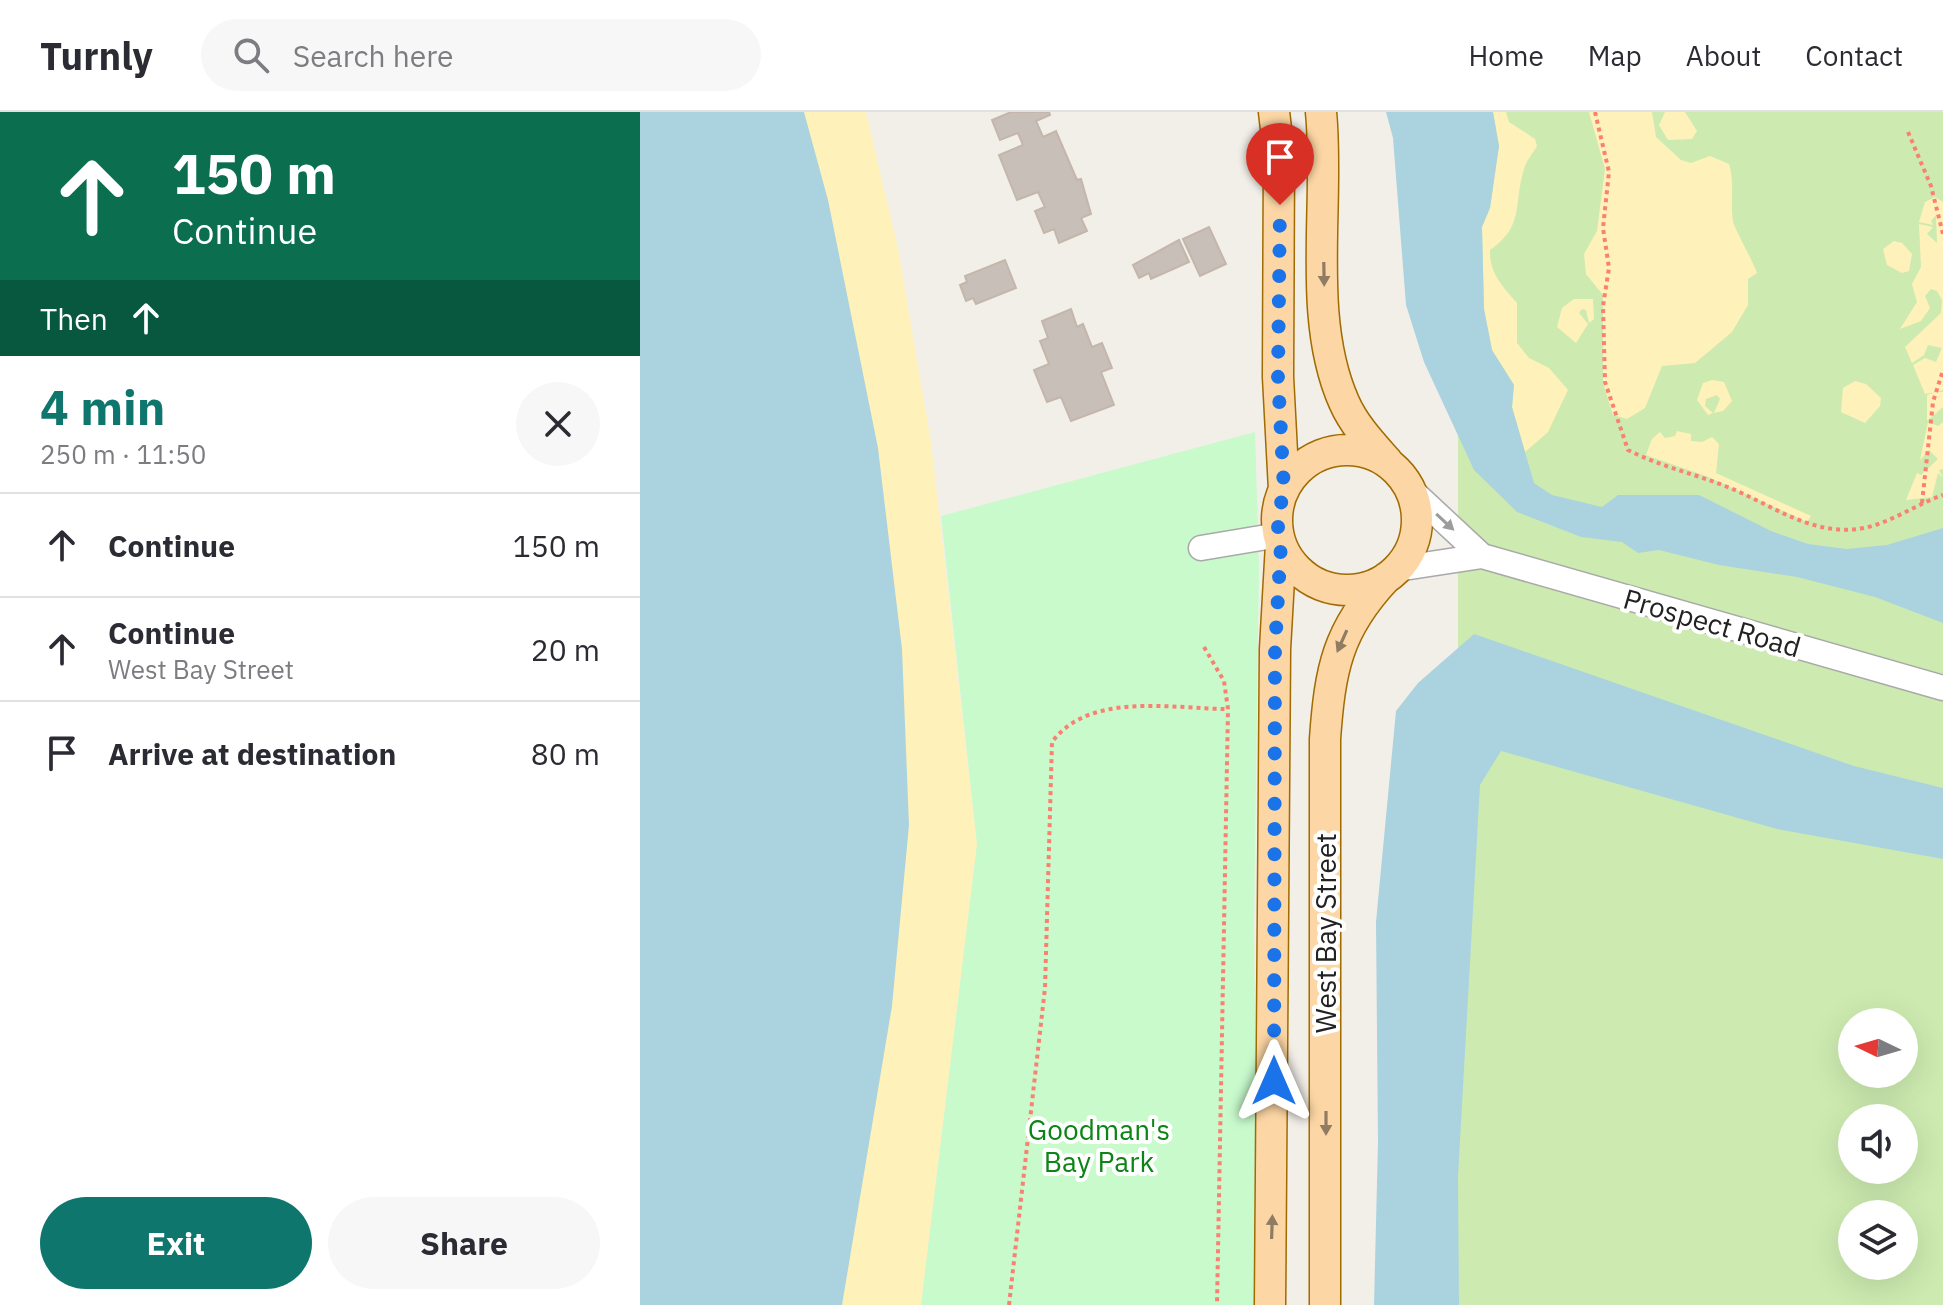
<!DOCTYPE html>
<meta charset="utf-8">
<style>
body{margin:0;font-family:"IBM Plex Sans",sans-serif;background:#f7f7f7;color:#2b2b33;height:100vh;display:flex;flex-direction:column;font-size:30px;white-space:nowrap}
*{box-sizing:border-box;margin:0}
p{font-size:26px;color:#7c7c81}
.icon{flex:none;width:44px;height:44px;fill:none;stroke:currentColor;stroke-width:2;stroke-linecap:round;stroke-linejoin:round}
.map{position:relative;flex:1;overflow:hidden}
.panel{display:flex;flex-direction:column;background:#fff;width:640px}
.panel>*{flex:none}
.guide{background:#0b6e4f;color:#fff;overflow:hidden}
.needle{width:52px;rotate:275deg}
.controls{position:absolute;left:1198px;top:896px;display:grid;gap:16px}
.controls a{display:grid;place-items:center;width:80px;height:80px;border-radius:50%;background:#fff;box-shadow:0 8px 32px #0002;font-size:40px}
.pin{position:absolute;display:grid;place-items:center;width:68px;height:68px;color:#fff;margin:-82px -34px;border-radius:50% 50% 50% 0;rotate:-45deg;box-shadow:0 0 8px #0007}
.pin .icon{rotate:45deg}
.me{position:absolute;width:88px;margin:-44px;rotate:0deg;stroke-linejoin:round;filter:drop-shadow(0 0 6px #0008)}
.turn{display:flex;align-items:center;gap:28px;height:168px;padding:0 40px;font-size:36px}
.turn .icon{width:104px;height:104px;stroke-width:2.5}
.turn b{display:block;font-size:56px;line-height:68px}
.then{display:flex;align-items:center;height:76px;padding:0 40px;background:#0003;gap:16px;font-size:30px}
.round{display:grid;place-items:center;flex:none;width:84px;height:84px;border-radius:42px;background:#f7f7f7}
.overview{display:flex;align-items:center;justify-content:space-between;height:136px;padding:0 40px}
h1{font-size:48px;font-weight:800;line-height:60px;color:#0f766e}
.button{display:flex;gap:16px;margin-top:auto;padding:16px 40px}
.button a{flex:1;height:92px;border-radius:48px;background:#0f766e;color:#fff;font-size:32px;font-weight:800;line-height:92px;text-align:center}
.button a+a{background:#f7f7f7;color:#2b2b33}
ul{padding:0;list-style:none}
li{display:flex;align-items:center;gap:24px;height:104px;padding:0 40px;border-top:2px solid #e1e1e2}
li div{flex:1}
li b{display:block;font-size:30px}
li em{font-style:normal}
header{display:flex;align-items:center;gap:48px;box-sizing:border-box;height:112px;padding:0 40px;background:#fff;border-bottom:2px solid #e1e1e2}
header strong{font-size:38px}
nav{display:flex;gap:44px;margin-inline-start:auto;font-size:28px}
.search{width:560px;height:72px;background:#f7f7f7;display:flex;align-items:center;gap:20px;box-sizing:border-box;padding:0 28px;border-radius:44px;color:#7c7c81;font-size:30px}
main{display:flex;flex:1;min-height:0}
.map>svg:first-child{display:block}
.grass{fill:#cdebb0;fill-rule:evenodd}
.sand{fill:#fff1ba}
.park{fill:#c8facc}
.water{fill:#aad3df}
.building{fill:#c7bfb8;stroke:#c4b6ab;stroke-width:2}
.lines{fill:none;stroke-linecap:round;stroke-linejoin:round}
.minor-casing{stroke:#a9a9a9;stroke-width:27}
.major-casing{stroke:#a06b00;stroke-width:33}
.path{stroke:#fa8072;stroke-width:4;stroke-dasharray:4 4;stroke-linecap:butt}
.minor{stroke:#fff;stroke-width:24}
.major{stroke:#fcd6a4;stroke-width:30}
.oneway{fill:#8f7c63}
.oneway2{fill:#9c9c9c}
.route{stroke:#1a73e8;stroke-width:14;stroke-dasharray:0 25.2}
.labels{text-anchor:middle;stroke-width:8;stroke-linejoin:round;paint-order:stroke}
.street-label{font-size:28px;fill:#222;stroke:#fff}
.park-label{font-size:28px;fill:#0c8416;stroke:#fff}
</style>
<header>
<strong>Turnly</strong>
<div class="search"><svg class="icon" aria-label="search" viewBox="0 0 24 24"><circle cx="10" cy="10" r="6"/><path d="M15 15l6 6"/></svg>Search here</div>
<nav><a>Home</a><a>Map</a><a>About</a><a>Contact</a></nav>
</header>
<main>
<section class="panel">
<div class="guide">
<div class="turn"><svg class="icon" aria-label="ahead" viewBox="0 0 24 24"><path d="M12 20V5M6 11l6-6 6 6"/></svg><div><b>150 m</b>Continue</div></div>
<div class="then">Then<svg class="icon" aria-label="ahead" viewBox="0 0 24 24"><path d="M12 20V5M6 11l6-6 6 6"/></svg></div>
</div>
<div class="overview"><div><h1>4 min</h1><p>250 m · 11:50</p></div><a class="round"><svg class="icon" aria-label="close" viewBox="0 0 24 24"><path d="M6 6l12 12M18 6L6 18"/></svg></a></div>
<ul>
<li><svg class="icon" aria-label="ahead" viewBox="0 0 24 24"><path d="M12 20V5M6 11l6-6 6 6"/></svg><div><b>Continue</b></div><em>150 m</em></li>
<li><svg class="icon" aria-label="ahead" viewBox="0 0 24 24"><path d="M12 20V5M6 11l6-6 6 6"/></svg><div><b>Continue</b><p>West Bay Street</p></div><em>20 m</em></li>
<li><svg class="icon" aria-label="arrive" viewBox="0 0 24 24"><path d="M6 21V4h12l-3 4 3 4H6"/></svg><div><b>Arrive at destination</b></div><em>80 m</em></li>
</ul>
<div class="button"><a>Exit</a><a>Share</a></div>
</section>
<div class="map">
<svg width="1303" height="1193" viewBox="0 0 1303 1193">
<rect width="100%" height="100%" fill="#f2efe9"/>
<path class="grass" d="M803,0H1303V1193H758L818,570V158ZM1212,910H1264V962H1212ZM1212,1006H1264V1058H1212ZM1212,1102H1264V1154H1212Z"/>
<path class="sand" d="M110,0H226L258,136L291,330L337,732L281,1193H139Z
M853,0H866L869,10L895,27L897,34C893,41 886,49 884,57C873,92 885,114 850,138C849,161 863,175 877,191V231L889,246L909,256L928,278L908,320L885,340L872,295L874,273L852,238L844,197L842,115L850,96L859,34Z
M949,0H1012L1016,25L1041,48L1051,51L1070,44L1089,52C1095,72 1090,89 1093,109C1094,116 1113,149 1117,161L1108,167V193L1092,220L1055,251L1022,254L1005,296L987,307L973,303L963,271V183L946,162L944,142L957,119L965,57Z
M1025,0H1045L1057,19L1052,27L1028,28L1019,13Z
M1295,85L1303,90V278L1297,280H1303V295L1287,309V283L1297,280L1285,282L1273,253L1285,246L1296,250L1302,236L1288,233L1284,243L1272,251L1265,235L1301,201L1302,188L1297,179L1291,177L1285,184L1290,196L1281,209L1260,217L1277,190L1272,172L1281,155L1279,112L1293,115L1287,122L1297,131L1296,103L1291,109L1293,113L1279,110L1285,90Z
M1254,129L1262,131L1272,142L1269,159L1262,161L1247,153L1243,137Z
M934,187H953L954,207L949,211L946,198L942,197L939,201L948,212L936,231L917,215L922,196Z
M1072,268L1084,270L1092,289L1083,299L1074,301L1080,287L1077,283L1066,287L1065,294L1073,301L1068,303L1057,288L1063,271Z
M1215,269L1226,272L1241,286L1240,294L1225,311L1201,300L1203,276Z
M1288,310L1298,314L1303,310V357L1299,358L1303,366L1298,361L1292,385L1266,388L1277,361L1281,363L1298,347L1289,338L1280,348Z
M1037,319L1051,322V329L1062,330L1072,325L1079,332L1076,361L1171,404L1167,410L1066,364L1006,343L1012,327L1020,320L1025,326L1035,324Z"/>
<path class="park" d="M615,320L619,454L614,814L618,1193H281L337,732L301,404Z"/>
<path class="water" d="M0,0H164L188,88L238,336L262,537L269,713L252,894L202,1193H0Z
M746,0H853L859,34L850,96L842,115L844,197L852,238L874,273L872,295L894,371L912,383L962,395L978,383H1059L1131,419L1168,432L1207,437L1247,433L1303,416V511L1235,485L1157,465L1079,453L1019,438L998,441L982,430L941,425L877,400L834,358L784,250L766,193L753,26Z
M834,522L1214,654L1303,676V747L1137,717L861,639L840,673L818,1064L819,1193H734L738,1030L736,810L756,599L778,571Z"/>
<path class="building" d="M371,0H409L410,3L396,9L403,25L416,19L437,68L441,67L451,102L441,106L447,119L419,131L414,117L404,121L395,99L405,95L398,80L377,88L359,43L383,33L378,21L360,28L352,8Z
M569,115L586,152L560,164L543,127Z
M539,128L549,150L511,167L509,161L499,166L493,153Z
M365,148L376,176L336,192L333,186L326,189L320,173L327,170L325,164Z
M431,197L437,215L443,212L452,235L462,231L472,256L461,260L474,293L431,309L421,285L407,290L394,258L409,252L400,229L408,226L402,209Z"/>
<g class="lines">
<defs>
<path id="minor" d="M769,376L842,444
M561,436L639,423
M757,457L842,444L1303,576"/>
<path id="major" d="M634,0L639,42L638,265L644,378
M681,0C690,92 666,205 704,290C714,313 731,331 747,349
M637 408a70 70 0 1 1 140 0a70 70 0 1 1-140 0Z
M630,1193L635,537L641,432
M685,1193V627C690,558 697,518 746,466"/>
</defs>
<use href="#minor" class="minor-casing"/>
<use href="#major" class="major-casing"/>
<path class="path" d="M955,0L969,60L963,116L969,156L963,194L965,270L988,338C1019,354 1052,361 1085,374C1130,391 1172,426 1224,416C1250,411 1277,392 1303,383
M1268,20L1291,74L1303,122
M1282,391L1293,290L1303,258
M564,535L584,569L588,597L577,1193
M369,1193L405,876L412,630C450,579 533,597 588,597"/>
<use href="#minor" class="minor"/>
<use href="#major" class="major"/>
</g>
<defs><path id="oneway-solid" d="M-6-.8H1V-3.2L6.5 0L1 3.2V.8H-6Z" transform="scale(2)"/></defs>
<g class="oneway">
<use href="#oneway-solid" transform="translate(684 162) rotate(89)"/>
<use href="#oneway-solid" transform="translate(702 529) rotate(114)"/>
<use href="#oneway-solid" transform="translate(686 1011) rotate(90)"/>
<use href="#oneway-solid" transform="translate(632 1115) rotate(-88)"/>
</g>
<use class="oneway2" href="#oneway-solid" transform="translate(805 410) rotate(43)"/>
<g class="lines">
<path class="route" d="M634,969L635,537L641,432L637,409L644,378L638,265L640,93"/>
</g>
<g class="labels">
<g class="street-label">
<text transform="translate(1072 511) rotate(16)" y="10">Prospect Road</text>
<text transform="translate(686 821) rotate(-90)" y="10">West Bay Street</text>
</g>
<g class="park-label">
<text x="459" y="1028">Goodman's<tspan x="459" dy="32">Bay Park</tspan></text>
</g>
</g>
</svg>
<div class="controls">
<a><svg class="needle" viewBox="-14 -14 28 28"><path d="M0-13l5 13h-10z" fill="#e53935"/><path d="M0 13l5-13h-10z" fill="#7c7c81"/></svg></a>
<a><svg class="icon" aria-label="sound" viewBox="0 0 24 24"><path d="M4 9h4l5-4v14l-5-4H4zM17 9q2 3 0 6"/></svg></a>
<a><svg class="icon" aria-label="layers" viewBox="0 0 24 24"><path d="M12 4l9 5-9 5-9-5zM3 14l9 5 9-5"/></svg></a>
</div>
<div class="pin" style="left:640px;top:93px;background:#d93025"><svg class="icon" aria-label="arrive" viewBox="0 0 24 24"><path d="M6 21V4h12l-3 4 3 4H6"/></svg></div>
<svg class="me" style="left:634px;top:969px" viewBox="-20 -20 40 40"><path d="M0-17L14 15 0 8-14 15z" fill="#1a73e8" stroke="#fff" stroke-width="4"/></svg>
</div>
</main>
